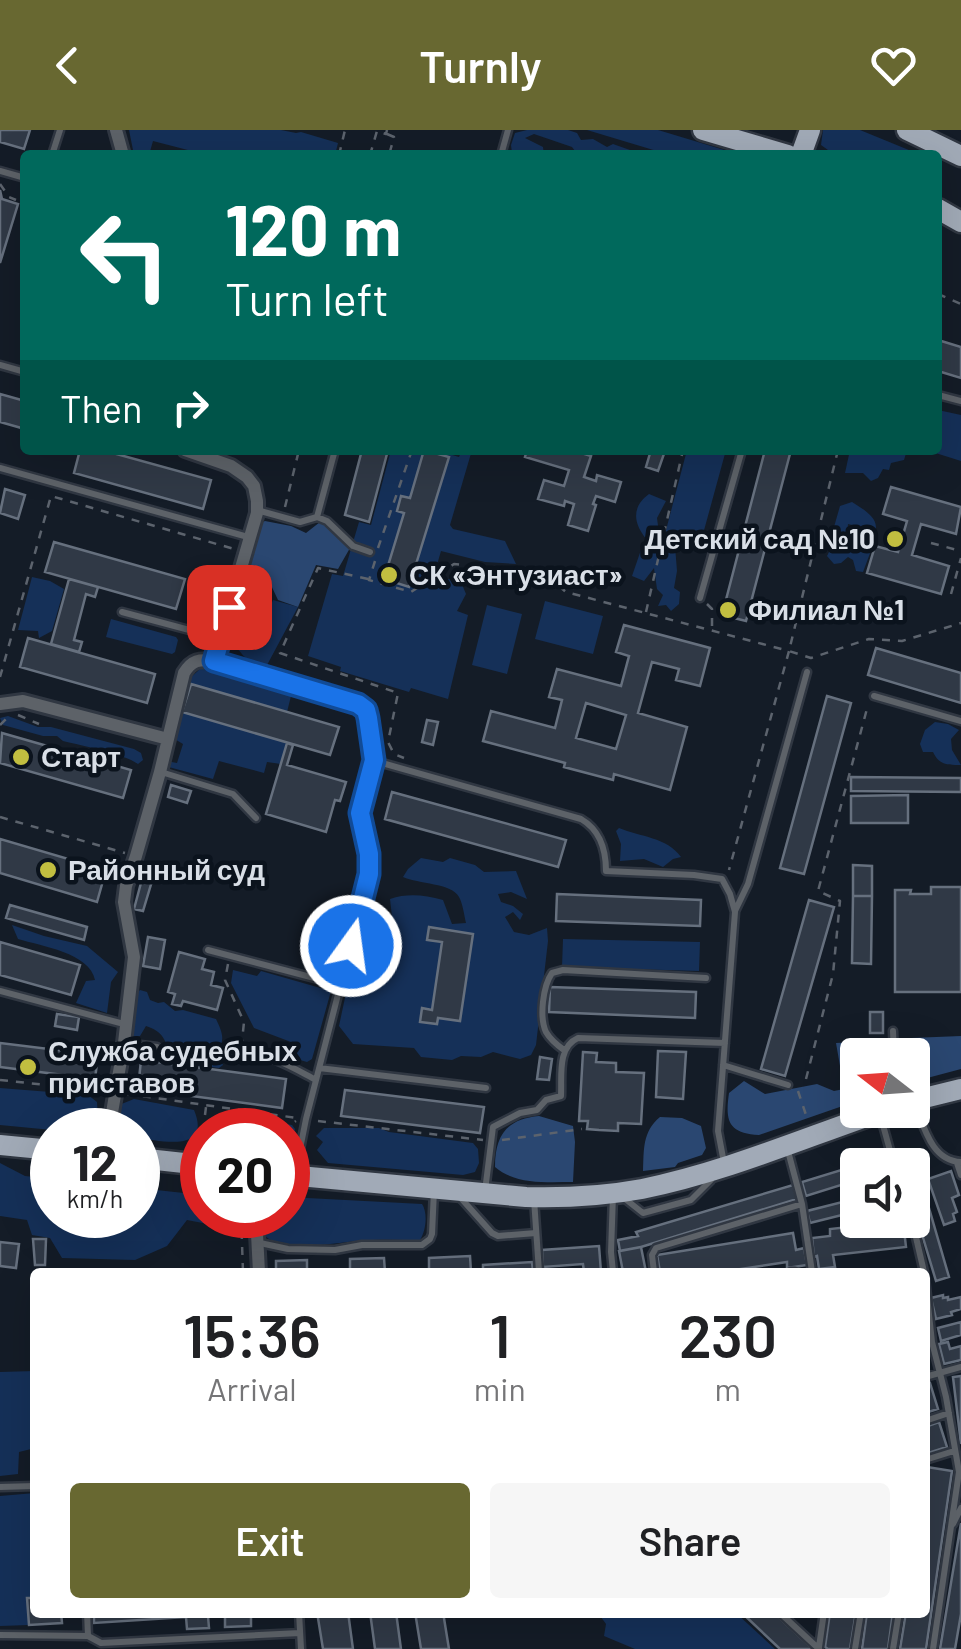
<!DOCTYPE html>
<meta charset="utf-8">
<style>
body{margin:0;font-family:Barlow,sans-serif;background:#f6f6f6;color:#202124;height:100vh;display:flex;flex-direction:column;font-size:38px;white-space:nowrap}
*{box-sizing:border-box;margin:0}
p{font-size:32px;color:#757577}
.icon{flex:none;width:55px;height:55px;fill:none;stroke:currentColor;stroke-width:2;stroke-linecap:round;stroke-linejoin:round}
.map{position:relative;flex:1;overflow:hidden}
.panel{position:absolute;left:30px;top:1138px;width:900px;height:350px;display:flex;flex-direction:column;background:#fff;border-radius:10px;box-shadow:0 10px 40px #0002}
.panel>*{flex:none}
.top-card{position:absolute;left:20px;top:20px;width:922px;height:305px;border-radius:10px;box-shadow:0 10px 40px #0002;background:#00695c;color:#fff;overflow:hidden}
.needle{width:65px;rotate:287deg}
.tools{position:absolute;left:840px;top:908px;display:grid;gap:20px}
.tools a{display:grid;place-items:center;width:90px;height:90px;border-radius:10px;background:#fff;box-shadow:0 10px 40px #0002;font-size:50px}
.speed{position:absolute;left:30px;top:978px;display:flex;gap:20px;font-size:50px;font-weight:700;text-align:center}
.speed>*{display:grid;place-content:center;width:130px;height:130px;border-radius:50%;background:#fff;box-shadow:0 10px 40px #0002;line-height:1}
.speed small{font-size:25px;font-weight:400}
.speed .limit{border:15px solid #d22;background:#fff;color:#111}
.pin{position:absolute;display:grid;place-items:center;width:85px;height:85px;color:#fff;margin:-42px;border-radius:20px;box-shadow:0 5px 15px #0006}
.me{position:absolute;width:110px;margin:-55px;rotate:14deg;stroke-linejoin:round;filter:drop-shadow(0 0 8px #0008)}
.turn{display:flex;align-items:center;gap:35px;height:210px;padding:0 40px;font-size:45px}
.turn .icon{width:130px;height:130px;stroke-width:2.5}
.turn b{display:block;font-size:70px;line-height:85px}
.then{display:flex;align-items:center;height:95px;padding:0 40px;background:#0003;gap:20px;font-size:38px}
.eta{display:flex;justify-content:space-evenly;align-items:center;height:170px;text-align:center}
.eta b{font-size:60px;font-weight:600;line-height:70px}
.cta{display:flex;gap:20px;margin-top:auto;padding:20px 40px}
.cta a{flex:1;height:115px;border-radius:10px;background:#686831;color:#fff;font-size:40px;font-weight:600;line-height:115px;text-align:center}
.cta a+a{background:#f6f6f6;color:#202124}
header{display:flex;justify-content:space-between;align-items:center;height:130px;padding:0 40px;background:#686831;color:#fff;font-size:45px;font-weight:600}
.map>svg:first-child{display:block}
.green{fill:#153058;fill-rule:evenodd}
.forest{fill:#2a4771}
.building{fill:#303946;stroke:#66707e;stroke-width:2.5;fill-rule:evenodd}
.lines{fill:none;stroke-linecap:round;stroke-linejoin:round}
.lane-casing{stroke:#303742;stroke-width:11}
.street-casing{stroke:#303742;stroke-width:18}
.primary-casing{stroke:#303742;stroke-width:25}
.path{stroke:#5c636d;stroke-width:2.5;stroke-dasharray:8 8;stroke-linecap:butt}
.lane{stroke:#5d6268;stroke-width:6}
.street{stroke:#5d6268;stroke-width:12}
.primary{stroke:#a1aab7;stroke-width:20}
.route-casing{stroke:#114b97;stroke-width:25}
.route{stroke:#1a73e8;stroke-width:18}
.poi-dot{fill:#c1be40;stroke:#0b131d;stroke-width:4}
.labels{text-anchor:middle;stroke-width:9;stroke-linejoin:round;paint-order:stroke}
.poi-label{font-size:28px;font-weight:bold;fill:#d9dfe7;stroke:#0b131d;text-anchor:start}
</style>
<header><svg class="icon" aria-label="back" viewBox="0 0 24 24"><path d="M15 5l-7 7 7 7"/></svg>Turnly<svg class="icon" aria-label="heart" viewBox="0 0 24 24"><path d="M12 20l-8-8c-3-5 5-10 8-4 3-6 11-1 8 4z"/></svg></header>
<div class="map">
<svg width="961" height="1519" viewBox="0 0 961 1519">
<rect width="100%" height="100%" fill="#141c27"/>
<path class="green" d="M129,0H281L296,3L301,2L338,13L335,25H207L153,11L149,25H134Z
M527,0H568L577,3L581,10L593,9L607,17L613,14L644,25H578L572,17L534,4L525,8L543,17L544,25L512,23L511,15L515,3Z
M587,0H658L741,25H670Z
M823,0H860L921,25H835L821,15Z
M938,280L961,285V331L926,320H938Z
M391,320H435L459,327L462,320H472L450,395L453,399L505,411L516,434L485,432L441,421L432,452L449,449L461,452L466,464L457,481L468,485L448,569L411,558L409,562L340,541L341,537L308,526L332,444L343,446L359,392L371,395Z
M687,320H726L700,415L675,416L677,441L674,458L680,462L679,474L671,481L666,475L658,476L663,465L657,459L654,438L644,451L632,446L643,414L648,411C634,395 630,378 649,364L666,371L657,388L659,403L665,404Z
M850,320H907L904,330L891,333L889,340L883,339L878,348L871,351L863,343H845Z
M852,372C868,382 887,393 868,412L872,418L863,442L856,441L853,430L848,427L841,433L834,434L827,426L833,414L843,412L852,419L863,414L864,398L848,394L847,407L843,410L838,409L832,404L840,376Z
M32,447L50,451L64,459L52,501L39,508L38,501L18,500Z
M241,468L270,477L273,470L298,477L266,537C239,530 247,524 228,511L232,487L235,488Z
M545,471L603,486L593,524L535,509Z
M487,475L522,484L507,544L472,535Z
M111,489L176,507L178,510L175,522L172,524L106,507Z
M201,538L211,539L285,560L291,566L287,582L191,555L183,582L287,613L281,634L267,632L264,643L219,631L213,649L165,636L166,631L177,633L183,614L173,608L188,550Z
M8,586L38,597H51L134,619L141,623L143,630L138,634C124,624 83,616 63,611L57,606H43L3,595L0,588Z
M935,592L948,594L959,600L951,609L952,620L961,635C947,635 939,635 933,622H923L920,614L925,600Z
M619,698C640,707 667,707 681,727L673,729L663,737L644,729L620,731L621,714L616,701Z
M421,728L443,732L450,728L475,735L484,742L516,741L527,769L511,762L498,764L501,772L513,776L523,784L520,790L513,782L505,787L514,802L529,805L547,798L548,811L536,915L531,925L520,929L493,922L481,927L461,926L452,930L421,927L414,918L353,914L339,896L346,863L355,857H365L352,850L351,845L357,824L396,823L390,769C408,763 424,765 443,770L452,794L466,793C464,785 463,774 459,767C452,753 418,754 403,747L408,739ZM429,798L473,804L459,891L438,888L436,894L420,892L422,878L432,879L442,812L428,810Z
M12,795L44,806L87,816L118,842L111,852L107,883L76,873L86,851L95,850C90,823 41,816 18,809Z
M563,809L700,812L699,841L562,837Z
M233,840L257,846L261,841L331,861L312,929L307,932L293,928L290,921L291,912L254,898L231,853Z
M140,860L147,862L150,870L158,873L164,872L175,881L183,880L216,889C222,902 226,910 217,921L223,935L219,938L166,931L159,926L168,923C166,908 161,901 146,896L140,906L133,907L132,901L136,864Z
M0,958L88,965L97,972L98,988L95,1000H52L0,995Z
M134,969L194,980C212,1023 161,1011 138,1008V1000H117L119,975Z
M227,983L292,995L295,999L288,1030V1000H210L215,989Z
M324,998H379L389,1002L473,1013L478,1019L479,1033L475,1042L463,1045L328,1033L317,1020L323,1012L316,1006Z
M0,1033L25,1046L52,1049V1085H138V1058L202,1065V1085H218L213,1095L187,1090L167,1116L135,1130L62,1128L50,1108L32,1105L27,1090L0,1086Z
M288,1067L422,1074C428,1083 426,1101 420,1110C399,1110 378,1109 357,1111C334,1113 283,1123 265,1106V1085H288Z
M35,1241V1318L19,1322L18,1344L0,1346V1242Z
M35,1363V1468L27,1469L29,1495L0,1496V1366Z
M598,1483H736L775,1519H635L604,1506L606,1494Z"/>
<path class="forest" d="M265,391L291,396L306,403L320,392L328,396L350,418L338,439L316,435L298,477L278,470L270,453L244,442L254,417L252,411L256,395Z
M961,906V939L916,951L913,949L912,925H906L911,908Z
M870,911L871,921L880,922V925H858L857,971L759,1005C728,1003 725,991 729,963L744,951L765,964L817,954L834,961L844,959L836,913Z
M539,986L573,996L575,1012L573,1052C547,1052 516,1055 495,1037C495,1005 507,989 539,986Z
M660,987L682,988L701,996L706,1018L702,1025L678,1033L675,1037L643,1041C644,1020 642,1002 660,987Z"/>
<path class="building" d="M0,0H30L24,19L0,12Z
M0,60L2,69L18,74L0,133Z
M938,210L961,217V248L938,241Z
M0,264L25,271V299L0,292Z
M80,320H102L211,350L203,379L74,343Z
M362,320H388L369,392L345,385Z
M424,320L449,327L409,457L384,449L404,383L397,381L401,366L410,368Z
M527,320H572L591,326L584,347L596,351L597,345L621,352L615,372L596,366L593,374L596,375L588,401L568,395L574,374L565,371L564,376L538,369L544,350L564,356L569,340L525,327Z
M651,320L665,321L658,341L646,337Z
M765,320H791L746,491L722,485Z
M891,357L961,377L956,404L921,394L912,425L949,436L941,464L867,443L875,416L898,422L907,391L883,384Z
M5,359L25,365L18,389L0,383Z
M54,412L185,449L176,479L45,442Z
M69,449L98,457L95,467L86,464L74,510L82,512L79,522L51,514Z
M624,495L710,518L700,556L676,550L679,539L652,532L638,583L687,597L670,660L614,644L613,650L564,637L565,633L483,611L491,581L555,598L562,570L549,567L557,539L621,556L629,526L616,522ZM586,573L626,585L616,619L576,608Z
M28,508L155,544L147,573L20,537Z
M876,518L961,543V573L868,545Z
M191,554L339,597L330,625L182,582Z
M827,566L851,573L804,744L780,738Z
M427,590L438,592L433,615L422,612Z
M2,603L131,640L123,668L0,633Z
M287,613L293,615L287,635L346,652L340,671L335,670L326,702L266,684Z
M851,647L961,648V662L851,661Z
M171,655L191,661L187,673L168,667Z
M392,662L566,710L558,737L385,689Z
M908,665V693H851V666Z
M0,709L106,740L97,772L0,743Z
M853,735L872,736V766H853Z
M145,738L155,741L143,781L134,779Z
M931,757H961V862H895V760H911L910,764H931Z
M557,764L701,770L700,796L556,791Z
M853,766H872L871,834L852,833Z
M809,770L834,777L785,946L761,939Z
M10,775L87,797L84,810L6,788Z
M429,797L473,804L460,891L438,888L437,894L420,892L422,878L432,880L442,812L427,810Z
M148,807L165,810L160,839L143,836Z
M0,812L80,835L71,865L0,845Z
M179,822L205,829L202,839L214,842L211,855L223,858L217,880L183,871L181,876L172,874L175,864L168,862Z
M550,857L696,862L695,888L549,882Z
M870,882H883V903H870Z
M57,884L79,887L77,900L55,896Z
M0,913L98,925L95,949L0,937Z
M658,921L686,922L683,969L656,967Z
M583,922L597,923L596,932L616,933V942L644,943L641,994L618,993V1001L599,1000L587,999L588,991H579Z
M540,927L552,929L549,950L537,949Z
M141,930L286,949L282,978L138,959Z
M345,960L484,977L480,1003L341,986Z
M851,1037L854,1051L806,1066L802,1052Z
M951,1041L959,1065L952,1068L957,1082L953,1084L955,1091L944,1095L928,1049Z
M920,1047L949,1147L936,1151L912,1071V1049Z
M793,1055L797,1069L641,1117L620,1121L618,1110L638,1106L636,1102Z
M858,1068V1081L810,1093L807,1081Z
M903,1091L906,1117L833,1125L835,1137L819,1139L817,1126L814,1127L812,1108L830,1106V1099Z
M793,1103L796,1120L804,1118L807,1135L787,1138V1132L721,1142H660L657,1125Z
M33,1109H46L45,1135H35Z
M0,1112L19,1114L16,1138L0,1136Z
M599,1116L601,1142H584L583,1134L543,1137L542,1120Z
M641,1117L646,1142H623L619,1121Z
M470,1126L471,1142H429V1128Z
M384,1128L385,1142H350V1129Z
M307,1130V1142H276V1131Z
M532,1132L533,1142H483V1135Z
M943,1165V1168L948,1167V1170L961,1167V1179L951,1182L952,1185L936,1189L931,1168Z
M961,1192V1205L941,1211L938,1198Z
M948,1212L950,1219L961,1216V1230L944,1234L939,1214Z
M961,1246V1314L953,1247Z
M930,1253L938,1279L925,1283V1255Z
M939,1292L947,1317L925,1324V1297Z
M927,1337L952,1341L926,1519H900L906,1482H925Z
M961,1393V1484L955,1519H940Z
M27,1468H35V1482H61L62,1493L29,1495Z
M94,1482H267L251,1484V1496L225,1497V1485L208,1486L209,1498L187,1499L186,1487L94,1493Z
M317,1482H348L353,1519H323Z
M370,1482H396L401,1519H375Z
M415,1482H443L449,1519H421Z
M741,1482H773L813,1519H780Z
M830,1482H856L850,1519H828L825,1517Z
M867,1482H893L888,1519H862Z"/>
<g class="lines">
<defs>
<path id="lane" d="M52,25L60,0
M501,25L508,0
M0,41L25,48
M0,235L25,242
M938,265L961,271
M0,338L248,407
M257,380L300,392L317,387L327,391L353,416L370,422
M317,387L335,320
M700,468L742,320
M122,482L208,505L220,504
M214,531L358,574L366,580L369,588L375,631L360,683L369,724V744L306,989L295,1044
M874,566L961,591
M375,631L581,689C600,700 606,719 606,741L694,745L722,749L730,764L735,782L718,1001L724,1033
M161,642L233,664L256,688
M735,781L748,754L807,542
M208,820L341,855
M0,861L124,894
M893,901L894,925
M124,913L157,917
M564,920C557,915 550,909 546,902C539,887 543,856 552,843L563,840L706,848
M210,924C222,926 233,922 244,923C271,924 293,938 316,950
M723,935L788,955
M319,938L486,958
M914,972C924,996 931,1031 961,1032
M881,988L894,1035
M788,1021L802,1074L812,1142
M957,1033L961,1045
M485,1061L493,997L520,983L537,980L546,970L561,966C562,946 557,917 578,908L725,913
M613,1065L611,1122L613,1142
M459,1066L492,1103L498,1106L536,1103
M624,1068L643,1083L691,1070L711,1050
M534,1069L539,1142
M912,1090L924,1142
M260,1113L288,1119L335,1120L362,1115H422L430,1109L432,1104L434,1060
M654,1142L652,1125L656,1118L802,1074
M791,1142H795
M925,1148L932,1212L946,1267L959,1342L933,1519
M925,1247L961,1237
M925,1291L949,1283
M925,1330L954,1321
M0,1357L35,1356
M953,1394L961,1378
M87,1482L88,1506L101,1513L300,1503
M299,1482L301,1519
M779,1482L819,1519
M0,1505L88,1506
M819,1517L824,1482
M855,1519L861,1482
M893,1519L899,1482"/>
<path id="street" d="M116,0L123,25
M0,574L23,571L168,609
M109,1000L124,913L134,827L124,772L126,756L136,726L160,642L184,543C192,530 199,529 214,531L257,383V371L254,356L247,347L231,336L185,320
M256,1085L259,1142"/>
<path id="primary" d="M703,0L788,25
M907,0L961,26
M801,25L810,0
M938,79L961,92
M912,971L961,959
M0,1015L52,1020
M138,1028L202,1035
M288,1045L526,1067C565,1068 604,1066 642,1059C726,1042 806,1007 886,980"/>
</defs>
<use href="#lane" class="lane-casing"/>
<use href="#street" class="street-casing"/>
<use href="#primary" class="primary-casing"/>
<path class="path" d="M387,4L394,7L389,25
M339,25L345,0
M370,25L377,1L386,4L387,0
M0,54L9,67L16,70
M938,164L961,174
M838,320L789,521L811,528L869,509L902,511L961,493
M285,377L299,320
M931,413L961,421
M378,418L412,320
M375,431L369,450L411,462L454,434L523,441L549,448L566,462L789,521L729,740
M368,449L318,438L280,523L398,563L388,612L394,624L404,628
M951,464L961,428
M707,474L712,479V499
M646,482L683,320
M0,547L51,366L234,419
M18,585L39,594
M0,595L10,585
M0,687L125,723
M228,834L225,850L244,892L242,911
M806,949L833,844L840,771L818,761L868,575
M0,950L103,961
M798,961L808,991
M127,964L297,988
M205,985L206,977
M318,991L483,1010
M281,1000L296,991
M502,1010L582,999
M241,1085L243,1142"/>
<use href="#lane" class="lane"/>
<use href="#street" class="street"/>
<use href="#primary" class="primary"/>
</g>
<g class="lines">
<defs>
<path id="route" d="M229,477L214,531L358,574L366,580L368,588L374,630L360,683L369,724V744L351,816"/>
</defs>
<use href="#route" class="route-casing"/>
<use href="#route" class="route"/>
</g>
<g class="poi-dot">
<circle cx="895" cy="409" r="10"/>
<circle cx="389" cy="445" r="10"/>
<circle cx="728" cy="480" r="10"/>
<circle cx="21" cy="627" r="10"/>
<circle cx="48" cy="740" r="10"/>
<circle cx="28" cy="937" r="10"/>
</g>
<g class="labels">
<g class="poi-label">
<text x="875" y="419" text-anchor="end">Детский сад №10</text>
<text x="409" y="455">СК «Энтузиаст»</text>
<text x="748" y="490">Филиал №1</text>
<text x="41" y="637">Старт</text>
<text x="68" y="750">Районный суд</text>
<text x="48" y="931">Служба судебных<tspan x="48" dy="32">приставов</tspan></text>
</g>
</g>
</svg>
<div class="tools">
<a><svg class="needle" viewBox="-14 -14 28 28"><path d="M0-13l5 13h-10z" fill="#e53935"/><path d="M0 13l5-13h-10z" fill="#757577"/></svg></a>
<a><svg class="icon" aria-label="sound" viewBox="0 0 24 24"><path d="M4 9h4l5-4v14l-5-4H4zM17 9q2 3 0 6"/></svg></a>
</div>
<div class="speed"><div>12<small>km/h</small></div><div class="limit">20</div></div>
<div class="pin" style="left:229px;top:477px;background:#d93025"><svg class="icon" aria-label="arrive" viewBox="0 0 24 24"><path d="M6 21V4h12l-3 4 3 4H6"/></svg></div>
<svg class="me" style="left:351px;top:816px" viewBox="-20 -20 40 40"><circle r="17" fill="#1a73e8" stroke="#fff" stroke-width="3"/><path d="M0-11L8 9 0 5-8 9z" fill="#fff"/></svg>
<div class="top-card">
<div class="turn"><svg class="icon" aria-label="left" viewBox="0 0 24 24"><path d="M17 20v-9H6M10 6l-5 5 5 5"/></svg><div><b>120 m</b>Turn left</div></div>
<div class="then">Then<svg class="icon" aria-label="right" viewBox="0 0 24 24"><path d="M7 20v-9h11M14 6l5 5-5 5"/></svg></div>
</div>
<section class="panel">
<div class="eta">
<div><b>15:36</b><p>Arrival</p></div>
<div><b>1</b><p>min</p></div>
<div><b>230</b><p>m</p></div>
</div>
<div class="cta"><a>Exit</a><a>Share</a></div>
</section>
</div>
